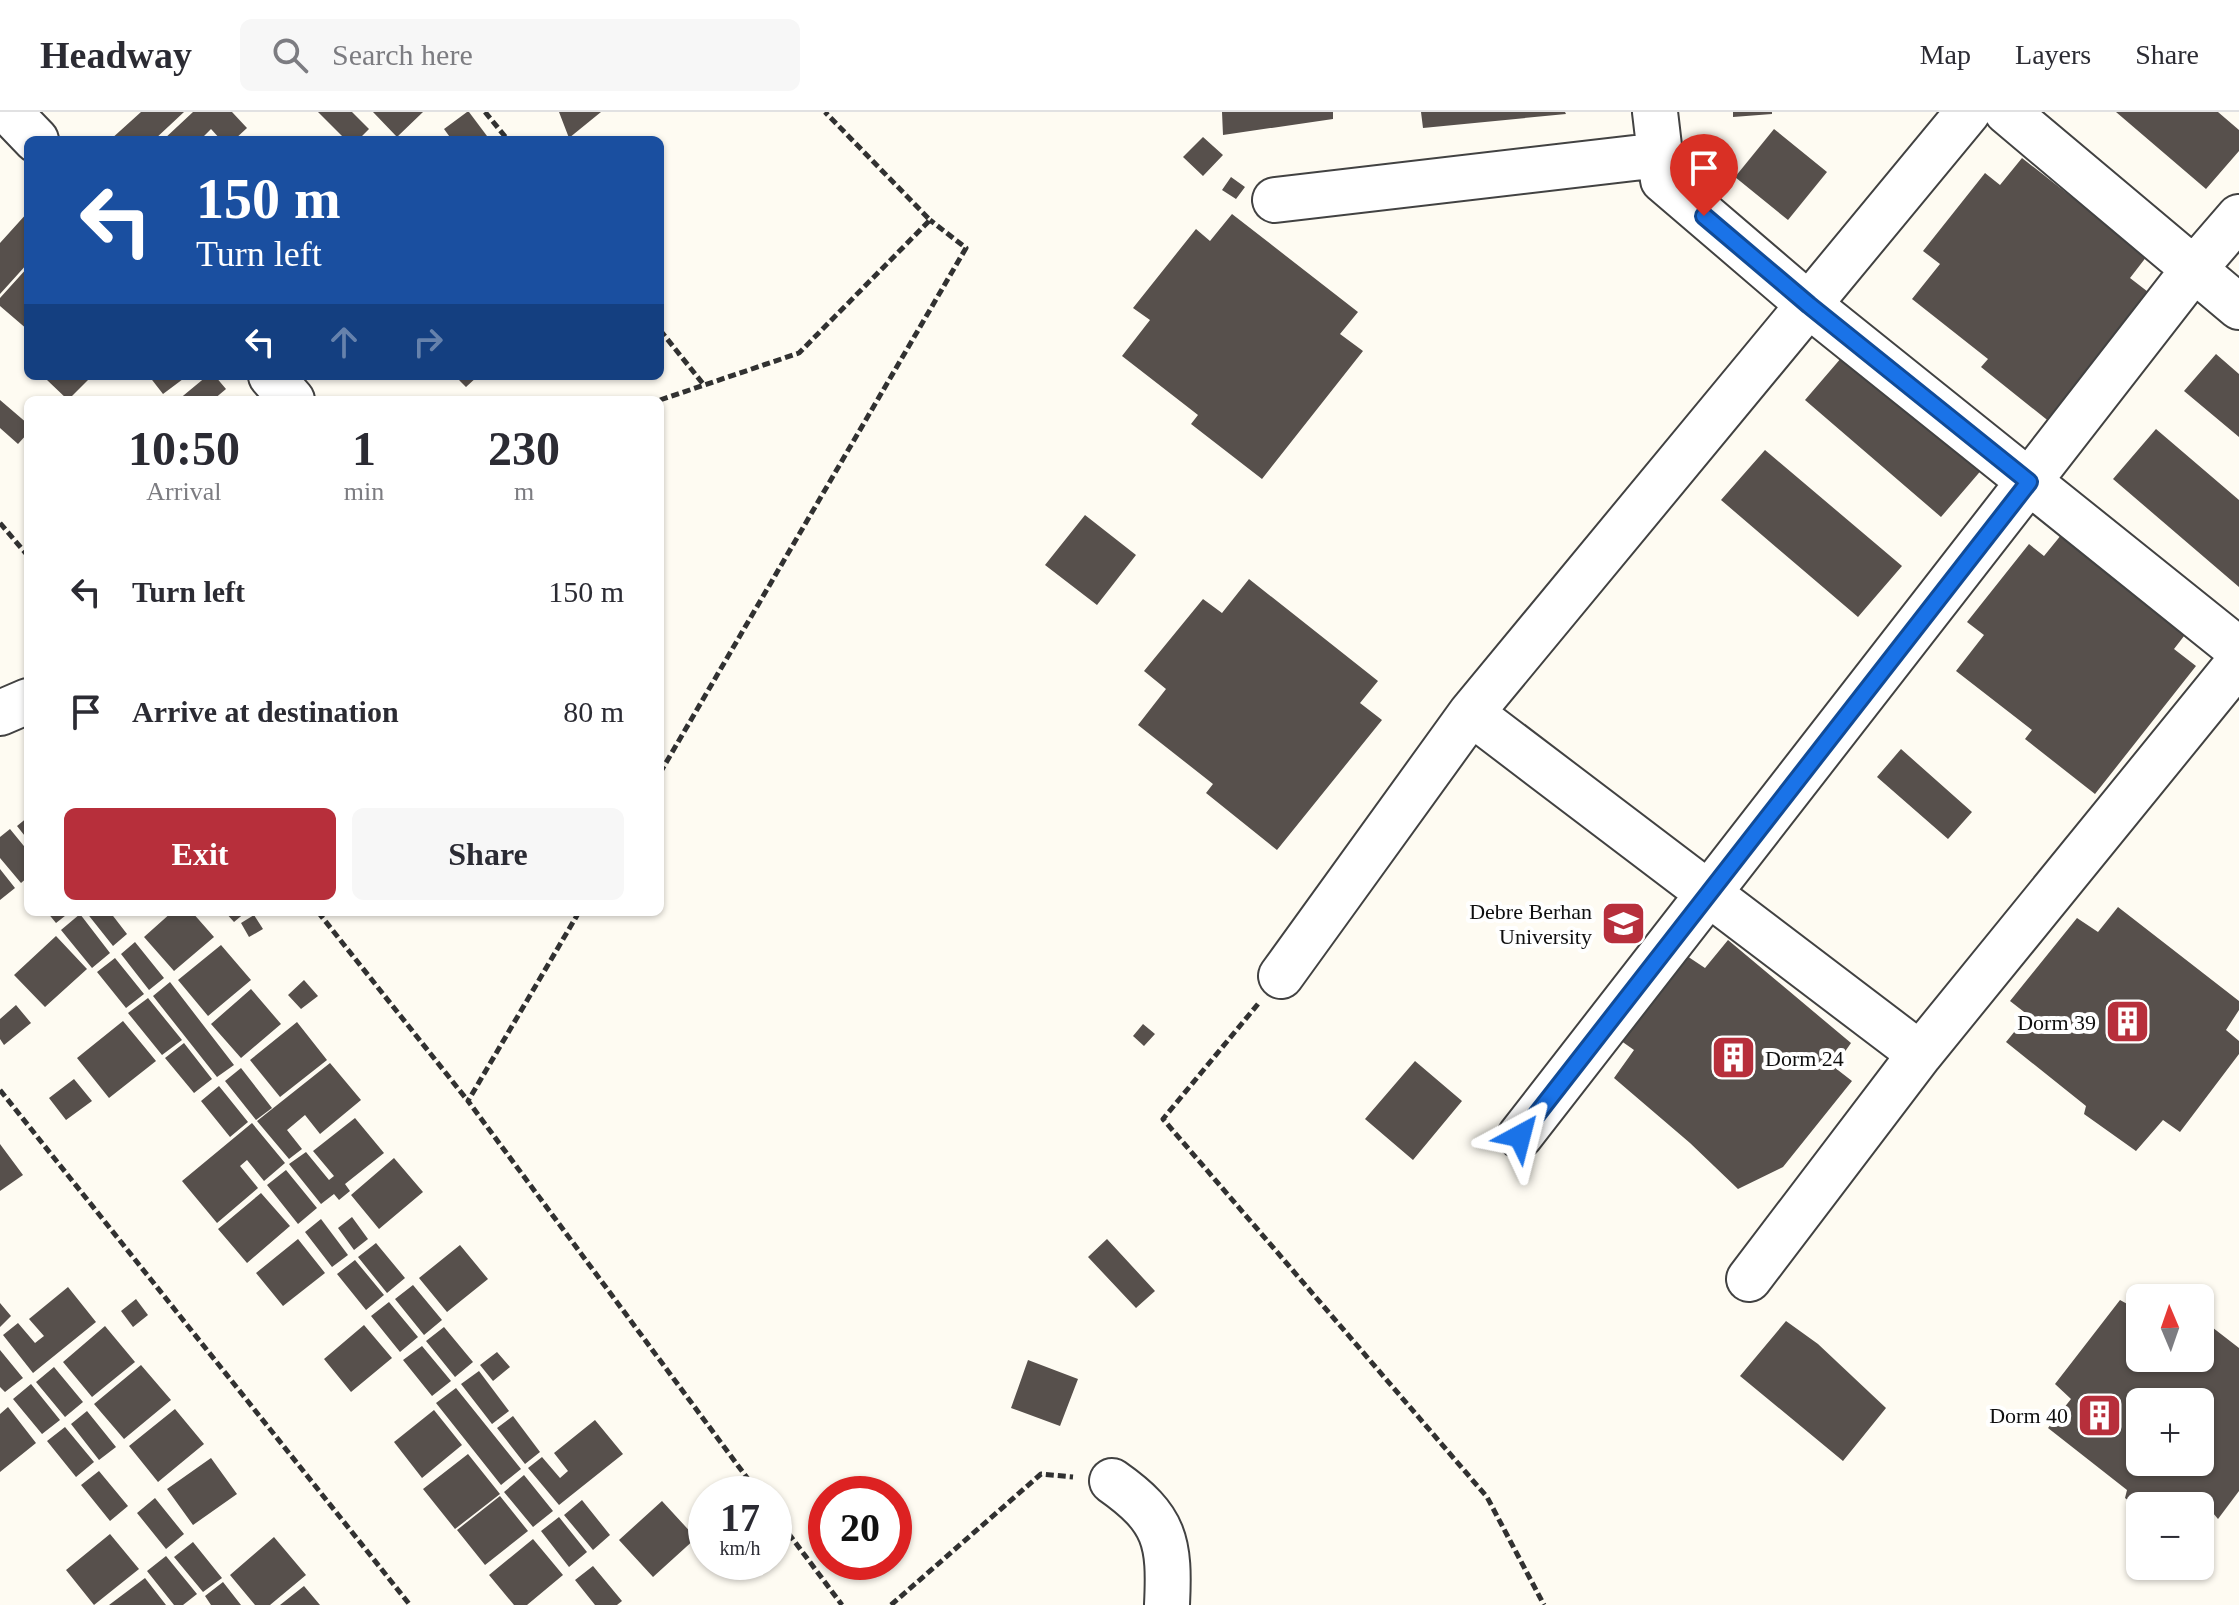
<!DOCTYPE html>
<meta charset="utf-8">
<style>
body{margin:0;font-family:"Times New Roman",serif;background:#f7f7f7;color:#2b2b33;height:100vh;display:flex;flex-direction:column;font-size:30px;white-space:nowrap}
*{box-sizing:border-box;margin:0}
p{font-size:26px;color:#7c7c81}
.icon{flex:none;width:44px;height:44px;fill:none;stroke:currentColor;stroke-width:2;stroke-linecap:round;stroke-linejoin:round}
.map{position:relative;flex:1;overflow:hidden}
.side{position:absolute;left:24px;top:284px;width:640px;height:520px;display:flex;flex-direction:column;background:#fff;border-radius:12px;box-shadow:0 2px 6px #0004}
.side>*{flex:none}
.hud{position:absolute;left:24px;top:24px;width:640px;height:244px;border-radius:12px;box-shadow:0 2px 6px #0004;background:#1a4fa0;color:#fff;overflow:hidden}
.needle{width:52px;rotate:358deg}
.fabs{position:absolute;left:2126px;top:1172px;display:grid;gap:16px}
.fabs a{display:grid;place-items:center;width:88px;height:88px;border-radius:12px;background:#fff;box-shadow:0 2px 6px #0004;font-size:40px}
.speed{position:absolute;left:688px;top:1364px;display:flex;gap:16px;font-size:40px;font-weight:700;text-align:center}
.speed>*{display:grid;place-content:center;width:104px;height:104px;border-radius:50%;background:#fff;box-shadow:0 2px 6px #0004;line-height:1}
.speed small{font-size:20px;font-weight:400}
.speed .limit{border:12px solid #d22;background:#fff;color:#111}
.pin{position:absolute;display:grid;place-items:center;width:68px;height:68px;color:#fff;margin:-82px -34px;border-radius:50% 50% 50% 0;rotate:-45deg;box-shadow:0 0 8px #0007}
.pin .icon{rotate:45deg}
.me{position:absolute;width:88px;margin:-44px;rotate:38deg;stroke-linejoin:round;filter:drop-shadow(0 0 6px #0008)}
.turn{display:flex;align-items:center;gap:28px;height:168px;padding:0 40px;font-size:36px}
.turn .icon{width:104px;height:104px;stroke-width:2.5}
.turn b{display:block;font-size:56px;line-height:68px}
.lanes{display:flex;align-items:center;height:76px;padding:0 40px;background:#0003;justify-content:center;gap:40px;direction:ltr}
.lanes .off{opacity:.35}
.eta{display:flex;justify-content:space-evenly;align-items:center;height:136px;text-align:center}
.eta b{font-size:48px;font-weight:700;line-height:56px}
.action{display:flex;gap:16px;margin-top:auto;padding:16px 40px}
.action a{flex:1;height:92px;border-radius:12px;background:#b72f3b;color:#fff;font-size:32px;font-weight:700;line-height:92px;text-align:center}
.action a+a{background:#f7f7f7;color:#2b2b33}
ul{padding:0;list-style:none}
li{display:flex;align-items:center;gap:24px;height:120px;padding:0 40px}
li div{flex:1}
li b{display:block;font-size:30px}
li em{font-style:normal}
header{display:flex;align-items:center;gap:48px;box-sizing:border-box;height:112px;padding:0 40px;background:#fff;border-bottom:2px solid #e1e1e2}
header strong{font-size:38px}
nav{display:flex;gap:44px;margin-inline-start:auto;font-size:28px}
.search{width:560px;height:72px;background:#f7f7f7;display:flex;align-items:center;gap:20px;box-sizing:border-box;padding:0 28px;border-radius:12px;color:#7c7c81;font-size:30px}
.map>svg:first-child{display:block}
.building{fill:#57504c;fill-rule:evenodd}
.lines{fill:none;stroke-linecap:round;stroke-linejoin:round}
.minor-casing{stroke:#424242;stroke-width:48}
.path{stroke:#313131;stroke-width:5;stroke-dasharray:8 4;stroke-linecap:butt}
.minor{stroke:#fff;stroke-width:44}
.route-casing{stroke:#114b97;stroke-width:20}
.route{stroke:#1a73e8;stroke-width:14}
.labels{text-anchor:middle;stroke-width:8;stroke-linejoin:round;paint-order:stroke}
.poi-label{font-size:22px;fill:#0f0f0f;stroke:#fff;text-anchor:end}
</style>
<header>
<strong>Headway</strong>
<div class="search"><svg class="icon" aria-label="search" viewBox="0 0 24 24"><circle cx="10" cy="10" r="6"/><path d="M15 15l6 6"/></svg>Search here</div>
<nav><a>Map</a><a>Layers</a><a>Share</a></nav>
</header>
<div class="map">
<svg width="2239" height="1493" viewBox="0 0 2239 1493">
<rect width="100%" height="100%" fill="#fefbf2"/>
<path class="building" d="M141,0H184L154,28H110Z
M193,0H232L247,16L234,28H221L211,17L200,28H163Z
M318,0H352L369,17L358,28H346Z
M373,0H423L397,25Z
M467,0H469L490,28H452L444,17Z
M559,0H601L569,26Z
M1222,0H1333V7L1223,23Z
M1421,0H1565L1566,2L1423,16Z
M1733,0H1772V2L1733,5Z
M2116,0H2218L2239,18V39L2206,77Z
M1774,17L1827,60L1788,108L1735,65Z
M1203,25L1223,43L1203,64L1183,45Z
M2022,46L2147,144L2130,166L2152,183L2051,311L1981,255L1988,247L1912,187L1940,152L1923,139L1985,61L2000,73Z
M1231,65L1245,75L1236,87L1222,78Z
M28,100V151L0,182V131Z
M1232,102L1358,200L1340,222L1363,239L1262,367L1191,312L1198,303L1122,244L1150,208L1133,196L1196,117L1210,129Z
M28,155V218L0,194V186Z
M1848,238L1984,355L1941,405L1805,288Z
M2216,242L2239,262V325L2184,279Z
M50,264H92L68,288L47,268Z
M149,264H187L163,282Z
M207,264H215L226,277L213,288H178Z
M463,264H478L466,275L459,268Z
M0,288L28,312V321L18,332L0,316Z
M2156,317L2239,388V475L2113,367Z
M1765,338L1902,454L1858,505L1721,388Z
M1085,403L1136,443L1097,493L1045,453Z
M2066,417L2191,515L2174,537L2196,554L2095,682L2025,627L2032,618L1956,559L1984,523L1967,510L2029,432L2044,444Z
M1249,467L1378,569L1360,591L1382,608L1277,738L1206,681L1213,672L1138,613L1166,577L1144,559L1203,487L1222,501Z
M1901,637L1972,700L1948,727L1877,665Z
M28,705V728L17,714Z
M10,717L28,739V765L21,771L0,746V725Z
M0,757L15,776L0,788Z
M2118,795L2239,889V898L2226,918L2239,929V942L2180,1020L2163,1008L2136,1039L2084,1002L2086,994L2006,930L2028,903L2010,889L2077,806L2098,820Z
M47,800H70L56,811Z
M86,800H110L127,822L113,834Z
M172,800H192L214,825L174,859L144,825Z
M225,800H246L234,810Z
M80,802L110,841L92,856L61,818Z
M254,803L263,817L249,825L241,811Z
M56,824L87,857L45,895L14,863Z
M1728,828L1851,931L1834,955L1852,969L1783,1055L1738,1077L1690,1031L1614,966L1634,938L1617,926L1684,842L1705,856Z
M135,830L164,866L149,878L121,842Z
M221,833L251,868L208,904L178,868Z
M115,846L144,882L126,896L97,860Z
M304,868L318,884L301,897L288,883Z
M170,870L234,953L217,965L153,884Z
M251,877L281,912L241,946L211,912Z
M148,886L182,928L162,943L128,901Z
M16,893L31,911L4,933L0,927V907Z
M123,909L156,949L109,986L77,946Z
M297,910L327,948L280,985L250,948Z
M1143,912L1155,922L1144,934L1133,924Z
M184,931L212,967L194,981L165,946Z
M1415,949L1462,989L1413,1048L1365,1007Z
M330,951L361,988L320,1022L305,1003L287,1018L302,1037L289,1047L257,1009Z
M241,956L272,996L256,1008L225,969Z
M74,967L92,989L66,1008L49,986Z
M219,974L248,1010L230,1025L201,989Z
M355,1006L384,1041L345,1072L350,1079L339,1088L334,1082L321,1092L289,1052L306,1040L329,1068L334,1064L313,1039Z
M252,1011L285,1051L264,1069L247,1048L240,1054L258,1076L217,1111L182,1069Z
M0,1032L23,1063L0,1079Z
M394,1046L423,1080L379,1117L351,1083Z
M286,1058L317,1096L298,1112L267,1073Z
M261,1081L290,1114L247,1151L218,1117Z
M352,1105L368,1127L354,1138L338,1116Z
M321,1107L348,1143L332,1155L305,1120Z
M298,1127L325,1161L283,1194L256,1161Z
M1107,1127L1155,1179L1136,1196L1088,1145Z
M376,1131L405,1166L387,1181L358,1145Z
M460,1133L488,1167L447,1200L419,1166Z
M355,1148L384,1183L366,1198L337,1162Z
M413,1173L442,1208L424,1223L395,1187Z
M68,1175L96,1210L33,1261L3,1223L18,1211L35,1231L44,1224L29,1207Z
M2167,1175L2184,1186H2156Z
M136,1187L148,1203L133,1215L121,1199Z
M2120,1188L2140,1199V1246H2200V1197L2212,1205L2208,1212L2239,1236V1379L2218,1407L2202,1388L2197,1394H2140V1397L2125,1386L2127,1378L2048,1316L2071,1287L2055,1272ZM2140,1290H2200V1350H2140Z
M389,1190L418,1225L400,1240L371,1204Z
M0,1191L11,1204L0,1215Z
M1786,1209L1818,1232L1886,1296L1843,1349L1740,1264Z
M364,1213L392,1246L351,1280L324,1247Z
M105,1214L135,1250L92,1285L63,1250Z
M444,1215L473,1250L455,1265L426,1229Z
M422,1234L451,1269L432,1284L403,1248Z
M0,1238L23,1266L5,1280L0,1275Z
M497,1240L510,1255L493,1269L480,1253Z
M1028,1248L1078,1267L1060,1314L1011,1296Z
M141,1253L171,1288L124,1327L94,1292Z
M54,1255L83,1290L65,1305L36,1270Z
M479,1259L509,1299L492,1312L461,1272Z
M31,1272L60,1308L42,1322L13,1287Z
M456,1276L521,1357L501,1373L436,1291Z
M8,1295L36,1331L0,1360V1302Z
M175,1297L204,1332L158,1370L129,1334Z
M434,1298L462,1333L422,1366L394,1330Z
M87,1299L116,1335L99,1348L71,1312Z
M513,1304L540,1340L525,1352L497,1316Z
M595,1308L623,1342L559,1393L528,1356L542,1345L560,1366L568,1359L554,1341Z
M65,1315L94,1350L76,1365L47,1329Z
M468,1342L500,1382L455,1417L423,1377Z
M211,1346L237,1382L193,1413L167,1377Z
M99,1359L128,1394L110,1409L81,1373Z
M524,1363L553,1399L533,1415L504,1380Z
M500,1384L528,1419L485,1453L457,1418Z
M155,1386L184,1422L166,1437L137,1401Z
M582,1388L610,1423L593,1438L564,1403Z
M662,1389L696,1426L653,1465L619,1428Z
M559,1405L587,1440L569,1455L541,1419Z
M110,1422L139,1457L94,1493L66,1458Z
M274,1425L306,1463L270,1493H255L230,1463Z
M533,1427L563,1463L527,1493H514L489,1463Z
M193,1430L222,1466L203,1480L174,1445Z
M166,1444L197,1482L183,1493H174L147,1459Z
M593,1454L622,1489L617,1493H595L575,1468Z
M145,1466L166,1493H109Z
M223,1470L241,1493H211L205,1484Z
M304,1474L320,1493H280Z"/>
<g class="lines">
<defs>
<path id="minor" d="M9,0L36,28
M1655,0L1663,68L1809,193L2239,538
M1968,0L1471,601L1920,942L2239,550
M2007,0L2239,195
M1275,88L1660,43
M271,264L292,288
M0,601L28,589
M1281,864L1471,601
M1520,1024L2194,157L2239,105
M1749,1167L1920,942
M1112,1369C1166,1407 1170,1430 1167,1493"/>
</defs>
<use href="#minor" class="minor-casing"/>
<path class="path" d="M485,0L508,28
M660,218L704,273
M660,288L799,241L930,108L825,0
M0,411L28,444
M660,661L966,136L930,108
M318,800L468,989
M579,800L468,989L759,1382
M1258,892L1163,1007L1487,1385L1544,1493
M0,978L410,1493
M774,1402L842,1493
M891,1493L1041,1362L1073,1365"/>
<use href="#minor" class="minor"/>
</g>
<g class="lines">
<defs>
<path id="route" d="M1520,1024L2029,370L1809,193L1704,104"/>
</defs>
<use href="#route" class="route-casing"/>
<use href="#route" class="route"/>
</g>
<defs>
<symbol id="university-square" viewBox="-11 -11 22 22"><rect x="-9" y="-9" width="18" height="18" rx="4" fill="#b72f3b" stroke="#fff"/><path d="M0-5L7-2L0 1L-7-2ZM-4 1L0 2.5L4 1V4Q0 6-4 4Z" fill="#fff"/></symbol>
<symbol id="building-square" viewBox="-11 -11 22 22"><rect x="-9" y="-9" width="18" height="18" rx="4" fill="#b72f3b" stroke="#fff"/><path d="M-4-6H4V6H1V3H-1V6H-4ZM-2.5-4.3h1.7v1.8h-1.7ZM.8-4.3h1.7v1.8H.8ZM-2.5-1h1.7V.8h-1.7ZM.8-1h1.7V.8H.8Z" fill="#fff"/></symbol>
</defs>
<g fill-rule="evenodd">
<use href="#university-square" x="1598" y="786" width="51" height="51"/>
<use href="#building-square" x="2102" y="884" width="51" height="51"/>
<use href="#building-square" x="1708" y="920" width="51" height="51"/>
<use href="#building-square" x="2074" y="1278" width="51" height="51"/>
</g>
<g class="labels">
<g class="poi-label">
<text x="1592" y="807">Debre Berhan<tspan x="1592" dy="25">University</tspan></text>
<text x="2096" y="918">Dorm 39</text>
<text x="1765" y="954" text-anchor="start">Dorm 24</text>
<text x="2068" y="1311">Dorm 40</text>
</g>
</g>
</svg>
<div class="fabs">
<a><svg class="needle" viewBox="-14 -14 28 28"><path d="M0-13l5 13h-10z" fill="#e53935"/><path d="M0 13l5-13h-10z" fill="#7c7c81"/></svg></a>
<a>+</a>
<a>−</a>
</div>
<div class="speed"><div>17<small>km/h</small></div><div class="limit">20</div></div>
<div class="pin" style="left:1704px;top:104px;background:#d93025"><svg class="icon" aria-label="arrive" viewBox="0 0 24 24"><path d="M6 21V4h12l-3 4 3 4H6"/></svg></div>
<svg class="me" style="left:1520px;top:1024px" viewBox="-20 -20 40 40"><path d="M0-17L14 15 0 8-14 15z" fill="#1a73e8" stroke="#fff" stroke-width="4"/></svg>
<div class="hud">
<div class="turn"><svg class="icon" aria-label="left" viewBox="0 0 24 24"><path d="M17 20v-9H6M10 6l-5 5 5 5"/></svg><div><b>150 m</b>Turn left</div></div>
<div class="lanes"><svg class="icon" aria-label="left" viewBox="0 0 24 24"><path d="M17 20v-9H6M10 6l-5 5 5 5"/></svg><svg class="icon off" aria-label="ahead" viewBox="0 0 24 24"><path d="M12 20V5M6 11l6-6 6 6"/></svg><svg class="icon off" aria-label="right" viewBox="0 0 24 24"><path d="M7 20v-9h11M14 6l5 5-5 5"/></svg></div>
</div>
<section class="side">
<div class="eta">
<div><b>10:50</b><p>Arrival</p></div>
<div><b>1</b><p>min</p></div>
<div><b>230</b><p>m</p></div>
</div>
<ul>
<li><svg class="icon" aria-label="left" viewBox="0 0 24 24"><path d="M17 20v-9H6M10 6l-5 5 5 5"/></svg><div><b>Turn left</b></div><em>150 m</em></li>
<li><svg class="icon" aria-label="arrive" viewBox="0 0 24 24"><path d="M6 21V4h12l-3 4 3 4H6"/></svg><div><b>Arrive at destination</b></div><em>80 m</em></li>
</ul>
<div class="action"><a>Exit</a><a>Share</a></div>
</section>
</div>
